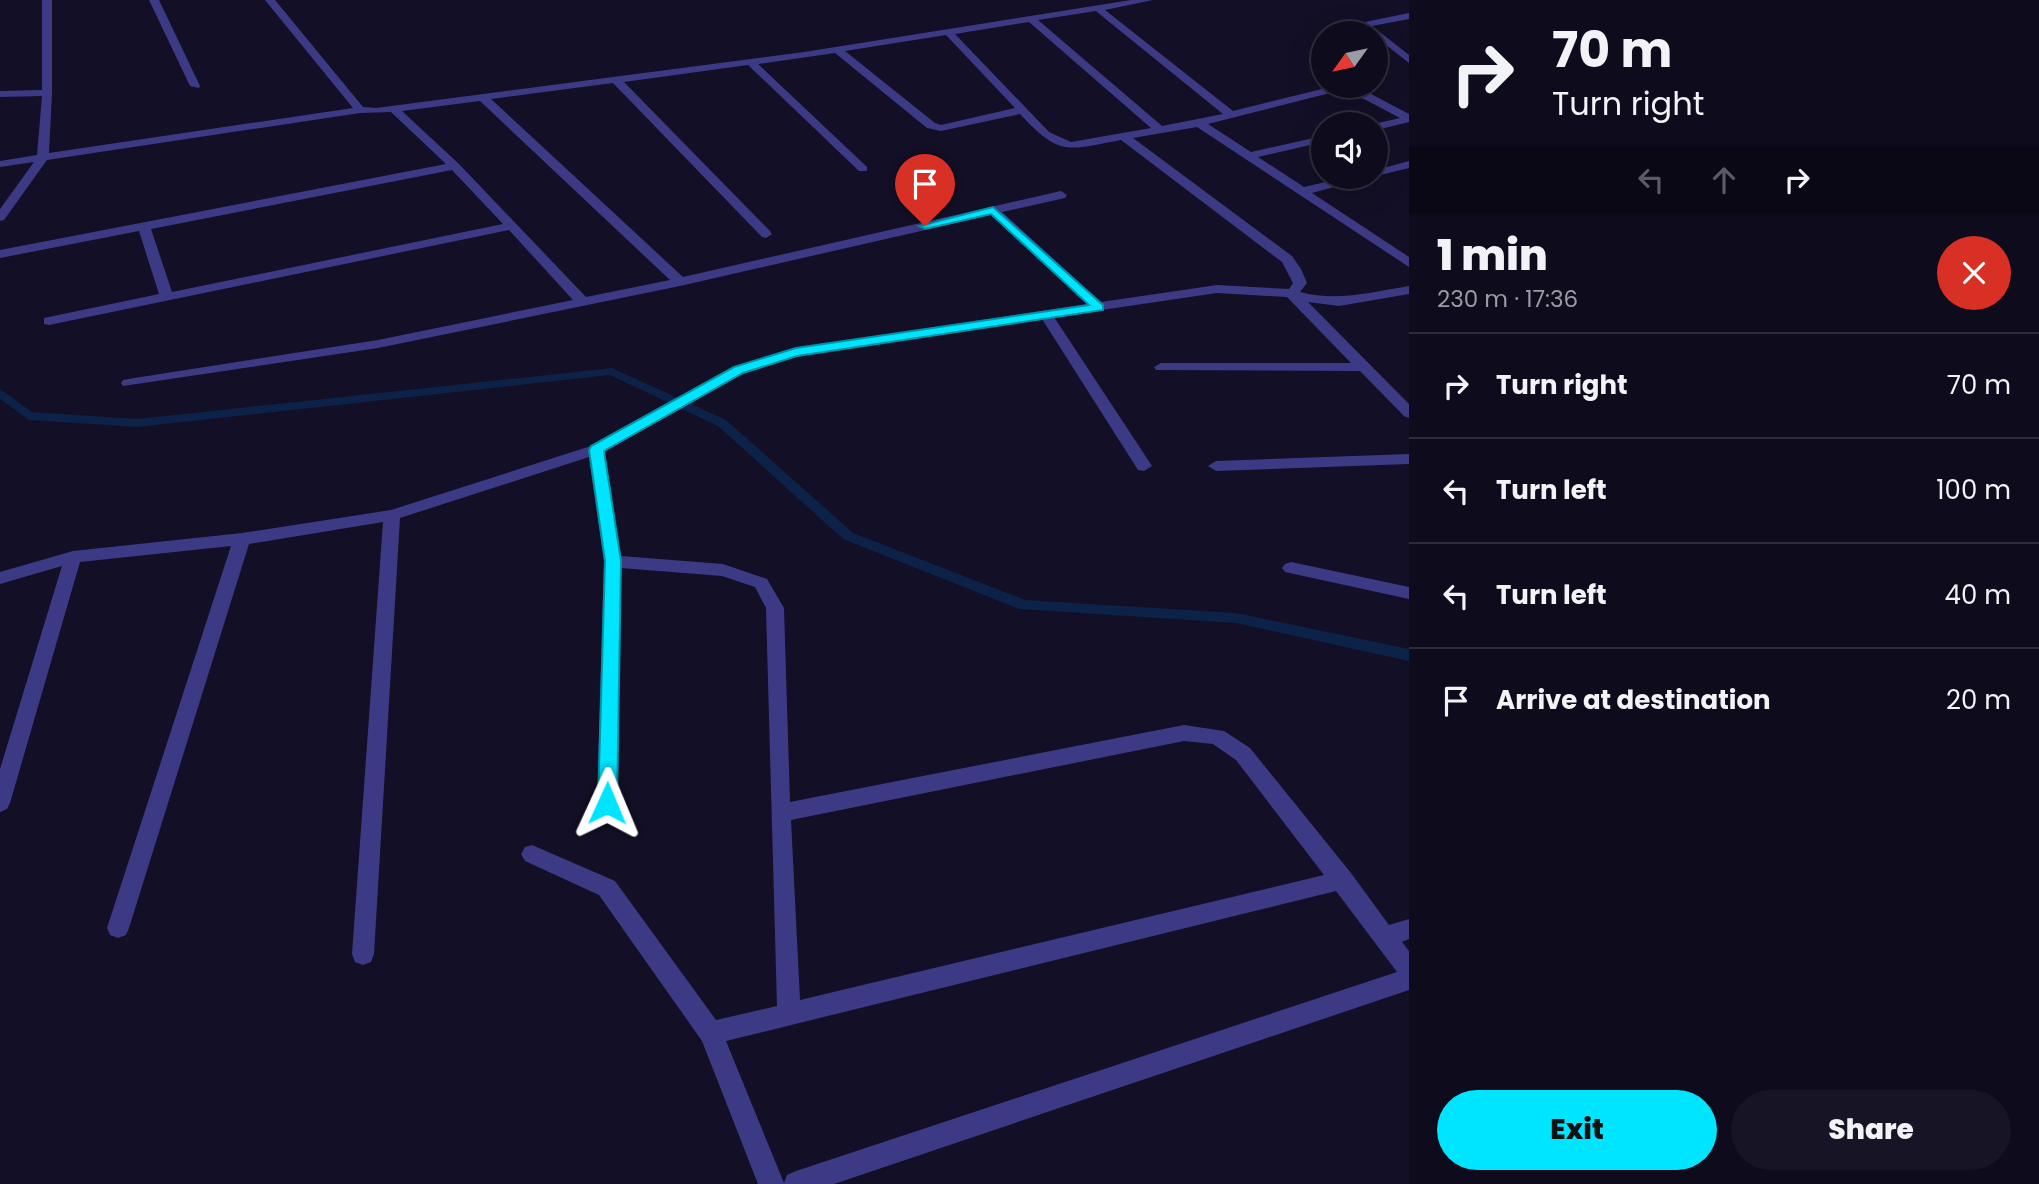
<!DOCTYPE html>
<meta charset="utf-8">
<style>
body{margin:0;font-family:Poppins,sans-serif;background:#171425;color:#f1f3f6;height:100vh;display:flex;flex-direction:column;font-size:26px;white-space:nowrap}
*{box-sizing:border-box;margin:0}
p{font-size:23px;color:#9b9ba3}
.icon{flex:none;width:38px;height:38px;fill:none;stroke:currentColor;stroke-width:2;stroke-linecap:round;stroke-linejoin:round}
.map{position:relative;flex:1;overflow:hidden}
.drawer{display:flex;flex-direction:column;background:#0e0b1c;width:630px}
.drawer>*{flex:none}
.guide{background:#0e0b1c;color:#f1f3f6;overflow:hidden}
.needle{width:46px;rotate:237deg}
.tools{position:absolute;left:1311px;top:21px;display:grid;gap:14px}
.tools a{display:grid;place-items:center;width:77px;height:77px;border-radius:50%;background:#0e0b1c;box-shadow:0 7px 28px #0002,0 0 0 2px #2e2b3b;font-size:35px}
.pin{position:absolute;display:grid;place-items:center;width:60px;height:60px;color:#fff;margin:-72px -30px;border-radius:50% 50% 50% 0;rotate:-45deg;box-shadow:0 0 7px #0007}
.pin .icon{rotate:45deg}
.me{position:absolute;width:77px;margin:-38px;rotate:1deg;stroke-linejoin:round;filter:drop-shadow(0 0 5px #0008)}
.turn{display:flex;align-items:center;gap:24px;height:147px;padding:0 28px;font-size:32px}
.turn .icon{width:91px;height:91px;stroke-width:2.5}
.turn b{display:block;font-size:49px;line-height:60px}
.lanes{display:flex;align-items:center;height:66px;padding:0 28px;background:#0003;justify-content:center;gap:35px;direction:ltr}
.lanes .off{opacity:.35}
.round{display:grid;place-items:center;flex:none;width:74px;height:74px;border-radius:37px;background:#171425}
.overview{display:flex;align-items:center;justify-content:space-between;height:119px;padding:0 28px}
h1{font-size:42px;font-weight:800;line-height:52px}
.primary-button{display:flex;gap:14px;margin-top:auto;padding:14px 28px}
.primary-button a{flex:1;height:80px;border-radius:42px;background:#00e5ff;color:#111;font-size:28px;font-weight:800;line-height:80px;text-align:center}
.primary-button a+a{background:#171425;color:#f1f3f6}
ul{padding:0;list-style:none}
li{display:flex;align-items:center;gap:21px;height:105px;padding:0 28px;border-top:2px solid #2e2b3b}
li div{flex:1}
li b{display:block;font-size:26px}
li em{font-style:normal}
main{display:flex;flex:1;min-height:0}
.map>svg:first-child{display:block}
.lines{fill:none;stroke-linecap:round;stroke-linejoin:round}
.stream{fill:#0c2248;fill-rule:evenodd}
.minor{fill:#3d3a85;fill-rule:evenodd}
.route{fill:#00e5ff;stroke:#0095a6;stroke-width:2}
</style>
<main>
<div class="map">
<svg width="1409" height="1184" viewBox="0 0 1409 1184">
<rect width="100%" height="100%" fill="#130f26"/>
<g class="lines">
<path class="stream" d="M612,368L726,420L853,533L1025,600L1236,613L1409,649V661L1236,623L1019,609L843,539L718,426L610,375L137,427L29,420L0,399V389L32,412L137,419Z"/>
<path class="minor" d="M42,0H52V93L49,153L353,108L265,0H275L363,107L376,108L804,52L1131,0H1153L1105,10L1233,111L1330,87L1371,94L1409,114V122L1376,130L1374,124L1400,118L1364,99L1330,93L1208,124L1251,152L1323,136V142L1258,157L1304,187L1347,177H1366L1364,179L1312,193L1409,257V267L1197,127L1133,138L1292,256L1301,269L1307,283L1300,292C1337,302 1372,292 1409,286V294L1339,306L1308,302L1409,404V418L1404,416L1360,371L1156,370L1154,367L1161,363H1351L1287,297L1217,293L1054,317L1152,466L1144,471L1138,470L1042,319L798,356L743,373L604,452L621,556L723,564L767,579L784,608L790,802L1184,725L1224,731L1250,748L1351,873L1389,925L1409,919V939L1402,942L1409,951V990L834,1184H758L702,1041L599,895L525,861L521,854L525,847L532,845L615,881L716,1020L777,1006L766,608L755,587L722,576L621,568L617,803L614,809L607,812L600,809L597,803L604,561L589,457L400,518L374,954L371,962L363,965L355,962L352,954L383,522L249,544L129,928L126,935L118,938L110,935L107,928L231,546L80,562L10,803L7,809L0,812V769L62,566L0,584V572L73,551L242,533L391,510L591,446L733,367L791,349L1087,304L991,215L680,286L378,348L123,386L121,383L123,380L128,379L378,340L573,300L509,230L49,325L44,324V318L159,294L139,231L0,258V250L446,164L391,112L360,113L47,160L4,220L0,221V209L34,162L0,167V161L37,155L42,96L0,97V91L42,90ZM1096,11L1097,12L1223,114L1162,126L1038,20ZM1029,22L1151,128L1071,142L1049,132L955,34ZM946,35L1015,108L941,125L935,123L845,51ZM835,53L927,128L941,131L1020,114C1060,157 1067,150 1121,140L1282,262L1293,283L1289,289L1217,285L1101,302L1002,212L1065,198L1067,195L1061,191L683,277L491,99L613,83L762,237L766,238L772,234L770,231L624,82L748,65L859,171H867V167L758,64ZM480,101L670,280L586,297L459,164L402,111ZM452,170L503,224L172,292L151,229ZM1184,741L1213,744L1236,760L1324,875L800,1000L791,820ZM1336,891L1397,972L796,1171L787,1175L784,1183L726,1041Z
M149,0H159L200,86L199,88L190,86Z
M1409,13V19L1372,26L1409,55V63L1376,37V33H1369L1362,27L1365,22Z
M1409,161V168L1376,176V170Z
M1409,454V464L1216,471L1208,466L1216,461Z
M1291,562L1409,587V599L1285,572L1282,568L1285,564Z"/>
</g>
<path class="route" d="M993,207L1103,305V310L797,356L743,373L604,451L621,561L617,803L614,808L607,811L601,808L598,803L605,561L589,450L591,446L734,367L796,348L1089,305L991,214L925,229L919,226Z"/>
</svg>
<div class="tools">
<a><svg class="needle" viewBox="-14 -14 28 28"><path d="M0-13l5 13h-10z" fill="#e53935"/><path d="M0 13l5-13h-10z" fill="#9b9ba3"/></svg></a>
<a><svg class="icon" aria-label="sound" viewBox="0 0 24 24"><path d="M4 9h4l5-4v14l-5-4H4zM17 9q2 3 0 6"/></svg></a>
</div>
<div class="pin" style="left:925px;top:226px;background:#d93025"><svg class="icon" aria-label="arrive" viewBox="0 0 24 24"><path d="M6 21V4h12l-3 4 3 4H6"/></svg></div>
<svg class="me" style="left:607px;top:803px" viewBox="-20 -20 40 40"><path d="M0-17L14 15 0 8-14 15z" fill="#00e5ff" stroke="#fff" stroke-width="4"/></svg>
</div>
<section class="drawer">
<div class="guide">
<div class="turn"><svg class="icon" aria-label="right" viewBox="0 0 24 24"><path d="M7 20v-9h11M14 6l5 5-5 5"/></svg><div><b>70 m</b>Turn right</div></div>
<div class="lanes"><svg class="icon off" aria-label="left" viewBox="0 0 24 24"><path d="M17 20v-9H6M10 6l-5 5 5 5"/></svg><svg class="icon off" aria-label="ahead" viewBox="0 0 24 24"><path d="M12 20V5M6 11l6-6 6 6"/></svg><svg class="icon" aria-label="right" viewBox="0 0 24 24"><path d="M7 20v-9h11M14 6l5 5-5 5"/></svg></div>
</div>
<div class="overview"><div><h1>1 min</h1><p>230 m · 17:36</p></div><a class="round" style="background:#d93025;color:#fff"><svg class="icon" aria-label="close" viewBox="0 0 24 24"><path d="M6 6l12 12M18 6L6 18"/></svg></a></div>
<ul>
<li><svg class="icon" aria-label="right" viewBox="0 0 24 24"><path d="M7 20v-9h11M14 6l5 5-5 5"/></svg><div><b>Turn right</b></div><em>70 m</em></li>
<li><svg class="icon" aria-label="left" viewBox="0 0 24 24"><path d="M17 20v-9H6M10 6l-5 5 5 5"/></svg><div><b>Turn left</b></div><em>100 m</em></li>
<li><svg class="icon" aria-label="left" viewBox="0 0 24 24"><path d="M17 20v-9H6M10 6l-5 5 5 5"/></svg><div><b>Turn left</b></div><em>40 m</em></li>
<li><svg class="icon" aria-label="arrive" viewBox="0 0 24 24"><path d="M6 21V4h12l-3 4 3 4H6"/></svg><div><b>Arrive at destination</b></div><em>20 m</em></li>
</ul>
<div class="primary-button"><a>Exit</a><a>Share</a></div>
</section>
</main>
